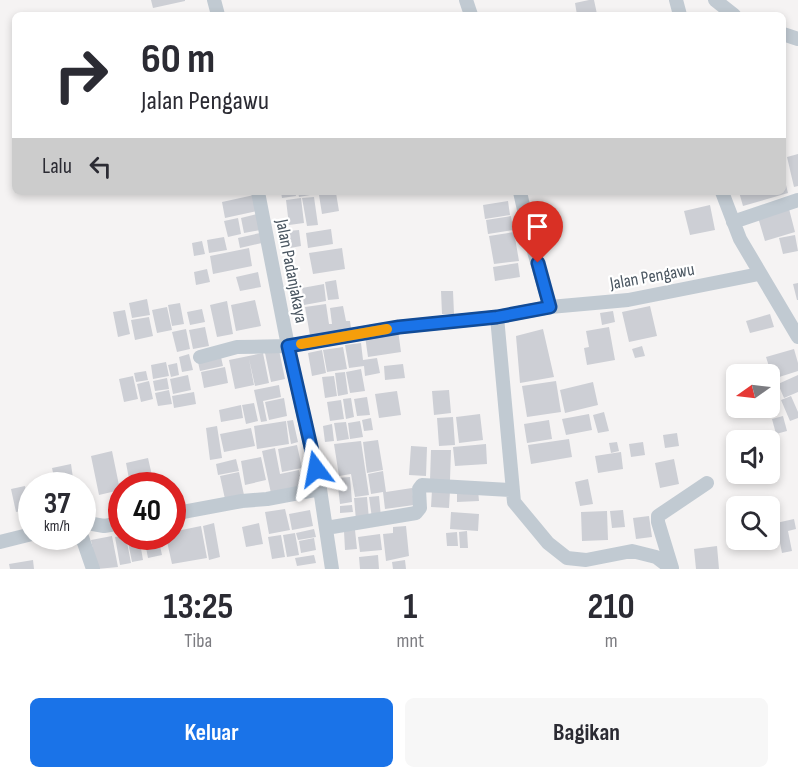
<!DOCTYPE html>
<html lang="id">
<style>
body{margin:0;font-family:"Sofia Sans Condensed",sans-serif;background:#f7f7f7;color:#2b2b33;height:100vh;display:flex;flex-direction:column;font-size:22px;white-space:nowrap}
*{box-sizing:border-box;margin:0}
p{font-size:20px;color:#7c7c81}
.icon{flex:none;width:33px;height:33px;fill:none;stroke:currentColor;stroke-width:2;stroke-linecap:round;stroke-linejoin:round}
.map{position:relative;height:569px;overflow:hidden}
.side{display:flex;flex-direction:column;background:#fff;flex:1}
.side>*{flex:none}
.hud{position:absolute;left:12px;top:12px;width:774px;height:183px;border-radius:9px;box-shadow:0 3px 9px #0003;background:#fff;color:#2b2b33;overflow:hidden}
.needle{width:39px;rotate:256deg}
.buttons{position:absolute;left:726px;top:364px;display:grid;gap:12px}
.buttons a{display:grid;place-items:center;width:54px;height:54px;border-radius:9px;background:#fff;box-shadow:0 3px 9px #0003;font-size:30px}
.speed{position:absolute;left:18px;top:472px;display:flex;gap:12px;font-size:30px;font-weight:700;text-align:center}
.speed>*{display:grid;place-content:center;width:78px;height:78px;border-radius:50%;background:#fff;box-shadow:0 3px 9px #0003;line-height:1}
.speed small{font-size:15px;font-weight:400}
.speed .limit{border:9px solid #d22;background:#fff;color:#111}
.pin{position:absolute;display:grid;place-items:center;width:51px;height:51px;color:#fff;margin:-62px -26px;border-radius:50% 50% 50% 0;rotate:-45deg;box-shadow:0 0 6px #0007}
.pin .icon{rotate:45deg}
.me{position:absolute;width:66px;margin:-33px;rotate:347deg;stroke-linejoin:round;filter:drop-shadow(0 0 4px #0008)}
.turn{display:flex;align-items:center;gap:21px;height:126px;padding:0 30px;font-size:27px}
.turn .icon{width:78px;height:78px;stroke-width:2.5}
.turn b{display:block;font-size:42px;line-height:51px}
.then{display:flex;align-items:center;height:57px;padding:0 30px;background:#0003;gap:12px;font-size:22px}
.eta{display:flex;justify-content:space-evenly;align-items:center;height:102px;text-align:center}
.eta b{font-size:36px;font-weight:700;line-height:42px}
.action{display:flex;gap:12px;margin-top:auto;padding:12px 30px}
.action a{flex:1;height:69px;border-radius:9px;background:#1a73e8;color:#fff;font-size:24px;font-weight:700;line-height:69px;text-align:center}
.action a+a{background:#f7f7f7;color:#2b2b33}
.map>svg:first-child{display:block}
.building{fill:#cdcfd5}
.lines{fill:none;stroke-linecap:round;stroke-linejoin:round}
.minor{stroke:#c1cad2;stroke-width:14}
.route-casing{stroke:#114b97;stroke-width:15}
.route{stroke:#1a73e8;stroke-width:10}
.slow{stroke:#f59e0b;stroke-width:10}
.labels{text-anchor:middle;stroke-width:4.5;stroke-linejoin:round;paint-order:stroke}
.street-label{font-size:18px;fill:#4a5661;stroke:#fff}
</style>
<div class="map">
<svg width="798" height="569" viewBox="0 0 798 569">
<rect width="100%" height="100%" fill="#f5f3f3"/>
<path class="building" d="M151,0H185V1L153,8Z
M589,0H594L597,14L577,15L575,3Z
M798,154V186L794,187L787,157Z
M784,177L788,193L743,206L739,192H783Z
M281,192H295L296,196L282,198Z
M298,192H321V193L299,197Z
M336,193L339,211L322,214L319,195Z
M254,195L257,211L225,218L222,202Z
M314,197L318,225L307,226L302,198Z
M301,198L304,223L289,225L286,200Z
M508,201L510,215L485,219L483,205Z
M710,205L715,230L690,235L684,211Z
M788,205L795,232L765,241L757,214Z
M257,214L260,230L244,233L241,218Z
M511,216L513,230L488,234L486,220Z
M238,218L241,234L228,237L224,221Z
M331,229L333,244L308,248L306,233Z
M299,230L301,246L290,248L288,231Z
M514,232L519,261L494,264L489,236Z
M260,233L262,243L240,248L238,238Z
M795,235L798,251L783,254L779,238Z
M224,237L227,250L209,253L207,240Z
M202,241L205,254L194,256L192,243Z
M249,248L252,266L213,274L210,256Z
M342,248L345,269L313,274L309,253Z
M518,263L520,277L495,281L493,267Z
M207,269L210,282L196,285L194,272Z
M258,272L261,287L240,291L236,277Z
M336,280L339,299L328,300L325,282Z
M798,283V300H797L793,284Z
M324,284L326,301L304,305L302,288Z
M299,285L302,307L293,309L290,286Z
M441,291H453L454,314H442Z
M147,299L150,315L132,318L129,303Z
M255,300L261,326L236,331L231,305Z
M227,301L233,334L217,337L210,305Z
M180,303L184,324L172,326L168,305Z
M326,304L329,324H332L330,308L343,306L346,321H350L352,335L311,341L305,307Z
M650,306L657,336L629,342L622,312Z
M167,307L172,330L157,333L152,310Z
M202,309L205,322L190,325L187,312Z
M125,310L130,334L118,337L113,312Z
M613,311L615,322L602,325L600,313Z
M770,314L774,327L750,333L746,321Z
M149,317L153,336L135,340L131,320Z
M205,327L209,346L193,349L189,330Z
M609,327L615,360L587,365L584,348L589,347L586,331Z
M186,329L190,349L177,352L172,332Z
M543,329L554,377L520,383L516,336Z
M398,330L401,352L368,357L365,336Z
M361,343L363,360L377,358L380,373L365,376L364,366L349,368L345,345Z
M642,346L645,356L635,358L632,349Z
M343,347L347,369L327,372L323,350Z
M794,349L798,363V371L773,379L766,357Z
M279,350L285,379L271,382L265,353Z
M322,350L326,373L312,376L308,353Z
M263,353L269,383L255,386L249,359L254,385L235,389L229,360Z
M189,354L193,370L182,372L179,357Z
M221,357L223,366L200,371L198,362Z
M166,362L169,376L153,379L151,365Z
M177,363L179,375L171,377L168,365Z
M403,364L405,378L385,380L384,366Z
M225,367L228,383L204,388L201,372Z
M361,369L365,391L350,393L346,372Z
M146,371L148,380L136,382L134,373Z
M345,372L348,394L338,396L335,373Z
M188,375L191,390L173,394L170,379Z
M798,375V392L784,398L778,384Z
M133,376L138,399L124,402L119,379Z
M334,376L337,396L325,398L322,377Z
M167,378L169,389L155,391L153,381Z
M149,381L153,399L141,402L137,384Z
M556,381L561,412L527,417L522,386Z
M593,382L598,405L565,413L560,390Z
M279,385L281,397L263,401L267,421L261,422L254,390Z
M773,388L776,400L770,402V389Z
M169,390L172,404L158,406L155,393Z
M449,390L451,413L434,415L432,391Z
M397,391L401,415L379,418L375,394Z
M194,392L196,404L174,408L172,396Z
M791,396L798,412V418L790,421L781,400Z
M367,397L370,415L357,416L354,399Z
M284,398L287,416L269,420L265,402Z
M351,398L354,417L346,419L343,399Z
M341,400L344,419L330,421L327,402Z
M254,403L258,421L246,424L242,405Z
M241,405L243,418L221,422L219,410Z
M604,412L609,431L598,433L593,415Z
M480,414L483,440L459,443L456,417Z
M589,414L592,430L566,435L562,419Z
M783,416L787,431L776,434L772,419Z
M453,417L455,445L439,446L437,418Z
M371,418L373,430L364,431L362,420Z
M293,420L298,442L291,444L287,421Z
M549,420L552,439L527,443L524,424Z
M286,421L289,444L257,449L254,426Z
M360,421L363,437L350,439L348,423Z
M346,422L349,439L337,441L334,423Z
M332,424L334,441L325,442L323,426Z
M217,426L222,458L210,460L206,428Z
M251,428L255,446L224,452L220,434Z
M677,433L679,446L665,448L663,435Z
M569,439L572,457L531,464L528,445Z
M378,440L383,470L367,473L363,442Z
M361,441L369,495L355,497L351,474L339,476L334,444Z
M617,442L619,451L611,453L609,443Z
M643,442L645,455L631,457L629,444Z
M486,444L487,464L455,466L453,447Z
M297,445L302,468L282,472L278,449Z
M411,446L427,447L426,476L409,475Z
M275,448L280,474L299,470L303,491L272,498L262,451Z
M431,450H451L450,480H430Z
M112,451L120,490L99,495L91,456Z
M621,452L623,469L598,473L595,456Z
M261,457L266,480L245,485L241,461Z
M148,458L153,480L130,484L126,463Z
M236,459L239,471L218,475L216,464Z
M674,459L679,484L660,488L655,463Z
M71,464L73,478L55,482L52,468Z
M383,471L386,492L412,488L414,505L385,509L383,492L371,494L368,474Z
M239,472L244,495L225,499L220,476Z
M350,477L352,502L340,504L337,478Z
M588,479L593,504L580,506L575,482Z
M25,486L30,509L16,512L11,489Z
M432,490L450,491L449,508L431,507Z
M478,490L479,501L457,502V491Z
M379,496L381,517L372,518L369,497Z
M367,497L369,519L356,520L354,498Z
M352,505L353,512L340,513V506Z
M285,509L290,530L269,534L265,512Z
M310,510L313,526L292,530L289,514Z
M623,510L625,527L612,528L610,511Z
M607,511L608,540L582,541L581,512Z
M451,512L479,514L478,531L450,529Z
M649,516L652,537L636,539L633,518Z
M794,519L796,529L788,531L792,551L782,553L776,523Z
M214,523L220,557L209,560L203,526Z
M259,523L263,544L246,547L242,527Z
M201,526L207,558L172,564L166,537H172V532Z
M406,526L409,556L386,561L383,534L393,533V527Z
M314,529L316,537L298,540L296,533Z
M355,530L357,549L345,550L344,531Z
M467,531L468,548H460L459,532Z
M457,532L458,546H447L446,533Z
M295,533L299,555L287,557L283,535Z
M380,534L382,550L360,552L358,537Z
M281,535L285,557L272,559L268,537Z
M112,536L118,567L97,569L91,540Z
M122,536L126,537L131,563L120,565L115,537Z
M127,537H139L143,560L132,562Z
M144,537H158L162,555L148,558Z
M314,538L316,550L301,553L299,541Z
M717,546L719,569H696L694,549Z
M314,555L316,563L297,566L295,558Z
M378,555L379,569H360L359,557Z
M33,560L34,569H10L9,564Z
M405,560L406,569H393L392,562Z"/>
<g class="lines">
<path class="minor" d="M214,0L218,15
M466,0L471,15
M676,0L680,15
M715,0L734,15
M783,34L798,39
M258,192L288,346L320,489L332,569
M520,192L531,241L550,307
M722,192L740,239L798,337
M733,222L798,200
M497,317L514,502L548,543L567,558L586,560L632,551L656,557L672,569
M200,357L237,347L288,346L399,327L497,317L550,307L628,300L759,274
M172,514L242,501L267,499L320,489
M82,522L104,526L122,523
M326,528L416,513L420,508L419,489L422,485L512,490
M82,537L93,569
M0,542L32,534
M672,568L658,522V516L707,483"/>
</g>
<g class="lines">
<defs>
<path id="route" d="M316,469L288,346L399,327L497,317L550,307L538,263"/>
</defs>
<use href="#route" class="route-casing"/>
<use href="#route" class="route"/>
<path class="slow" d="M301,344L387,329"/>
</g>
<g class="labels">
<g class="street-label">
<text transform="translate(292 271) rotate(79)" y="6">Jalan Padanjakaya</text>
<text transform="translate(652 276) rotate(-10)" y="6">Jalan Pengawu</text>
</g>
</g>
</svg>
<div class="buttons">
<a><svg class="needle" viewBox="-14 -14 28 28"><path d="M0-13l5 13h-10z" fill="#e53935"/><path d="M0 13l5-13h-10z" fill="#7c7c81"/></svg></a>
<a><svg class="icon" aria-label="sound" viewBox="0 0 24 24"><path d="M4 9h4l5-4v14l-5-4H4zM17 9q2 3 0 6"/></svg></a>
<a><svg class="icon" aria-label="search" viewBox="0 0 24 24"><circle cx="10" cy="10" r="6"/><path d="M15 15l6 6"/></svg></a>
</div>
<div class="speed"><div>37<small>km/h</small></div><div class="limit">40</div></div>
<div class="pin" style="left:538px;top:263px;background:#d93025"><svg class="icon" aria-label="arrive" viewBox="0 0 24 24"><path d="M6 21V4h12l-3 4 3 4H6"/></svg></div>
<svg class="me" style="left:316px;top:469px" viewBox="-20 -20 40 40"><path d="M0-17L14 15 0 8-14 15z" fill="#1a73e8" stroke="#fff" stroke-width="4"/></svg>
<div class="hud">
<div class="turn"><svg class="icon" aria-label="right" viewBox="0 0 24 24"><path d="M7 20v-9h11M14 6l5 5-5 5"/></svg><div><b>60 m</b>Jalan Pengawu</div></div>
<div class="then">Lalu<svg class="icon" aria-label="left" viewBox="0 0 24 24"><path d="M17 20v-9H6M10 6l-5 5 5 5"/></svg></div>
</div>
</div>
<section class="side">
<div class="eta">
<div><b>13:25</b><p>Tiba</p></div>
<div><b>1</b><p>mnt</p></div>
<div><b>210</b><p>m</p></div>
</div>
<div class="action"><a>Keluar</a><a>Bagikan</a></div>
</section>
